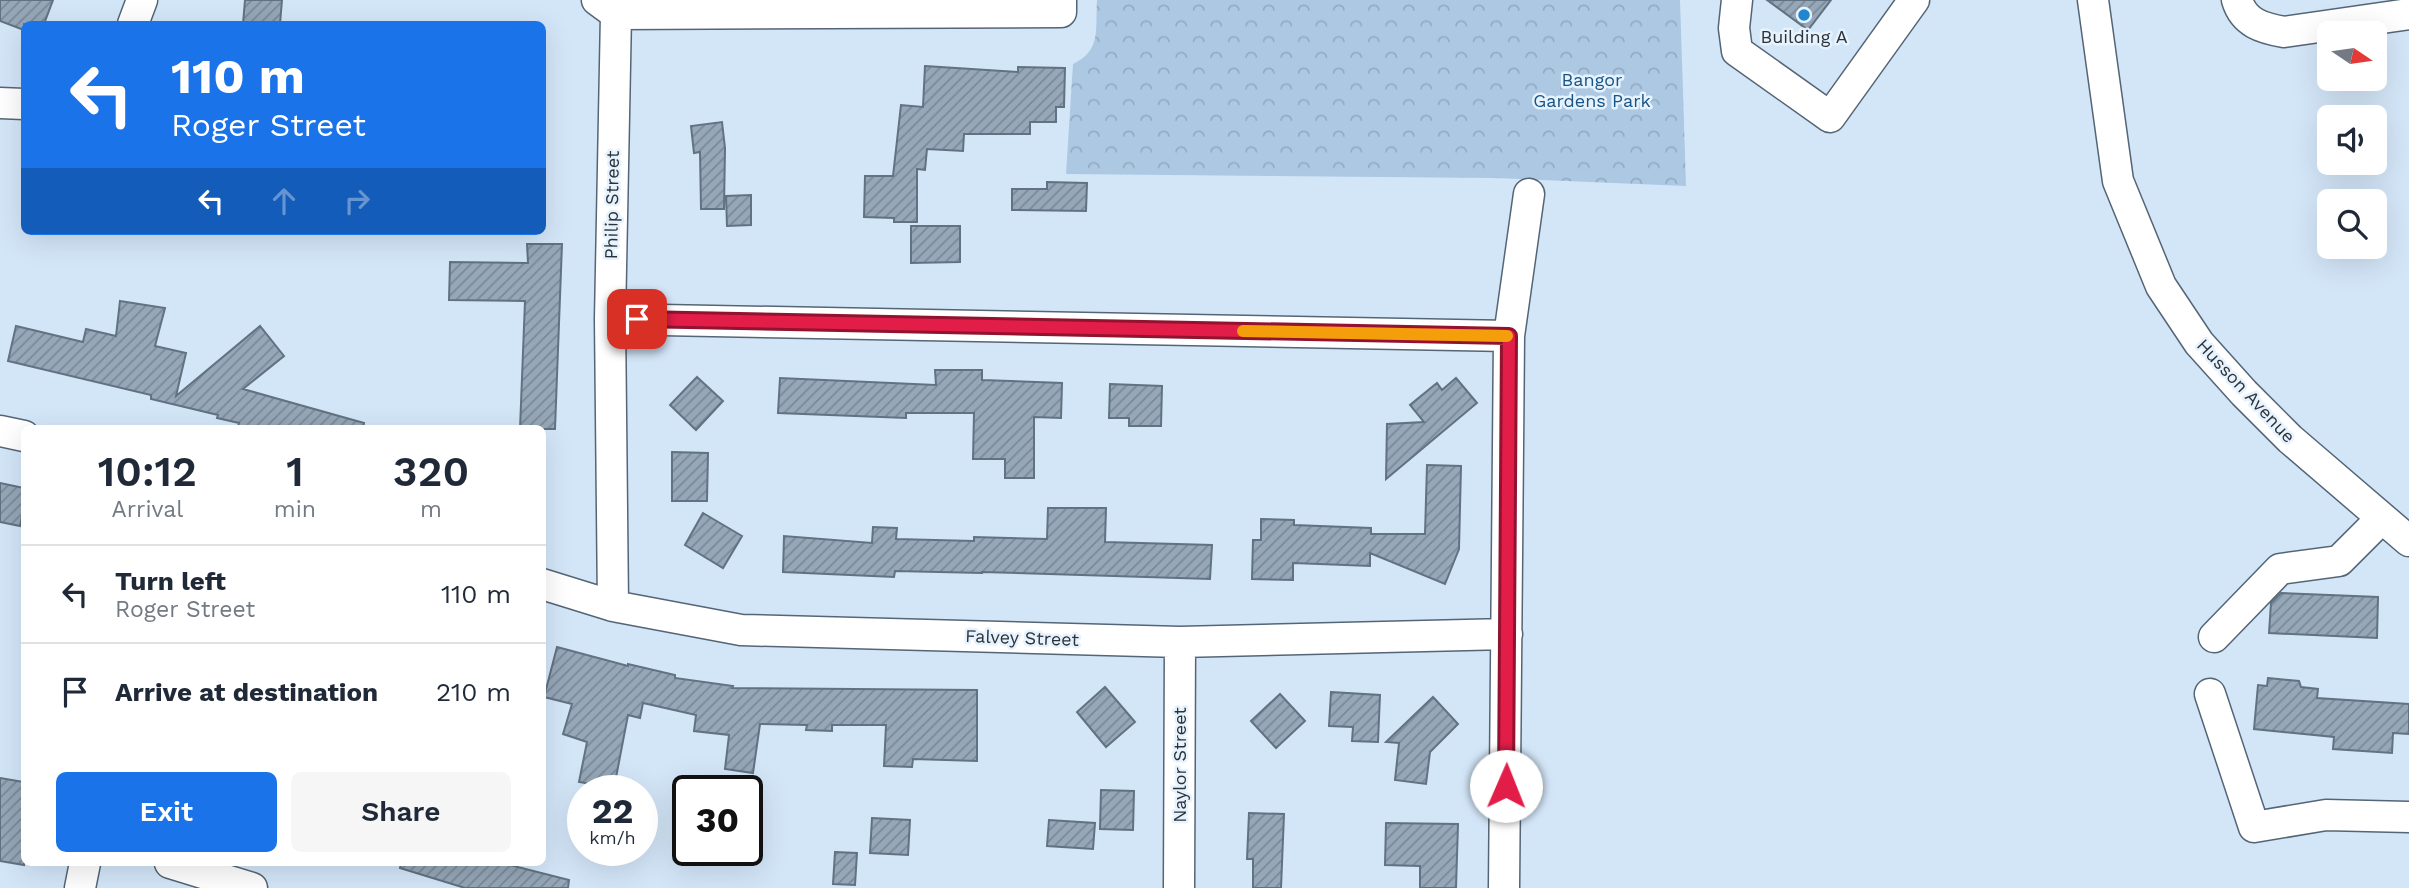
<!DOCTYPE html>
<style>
body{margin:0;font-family:"Work Sans",sans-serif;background:#f6f6f7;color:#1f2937;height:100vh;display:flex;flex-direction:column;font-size:26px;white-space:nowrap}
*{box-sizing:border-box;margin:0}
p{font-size:23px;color:#747a83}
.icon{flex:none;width:38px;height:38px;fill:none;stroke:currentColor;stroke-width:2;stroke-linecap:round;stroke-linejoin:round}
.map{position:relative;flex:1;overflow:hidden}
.sheet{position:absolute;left:21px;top:425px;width:525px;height:441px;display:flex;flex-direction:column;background:#fff;border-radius:10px;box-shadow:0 7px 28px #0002}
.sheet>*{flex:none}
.banner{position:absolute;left:21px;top:21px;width:525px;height:214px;border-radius:10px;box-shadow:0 7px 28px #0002;background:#1a73e8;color:#fff;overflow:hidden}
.needle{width:46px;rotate:103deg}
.tools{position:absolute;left:2317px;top:21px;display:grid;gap:14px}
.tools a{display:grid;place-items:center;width:70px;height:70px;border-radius:10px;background:#fff;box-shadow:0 7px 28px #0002;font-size:35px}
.speed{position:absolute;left:567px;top:775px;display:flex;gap:14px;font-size:35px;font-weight:700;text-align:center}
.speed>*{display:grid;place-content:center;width:91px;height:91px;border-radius:50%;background:#fff;box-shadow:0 7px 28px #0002;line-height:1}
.speed small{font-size:18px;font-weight:400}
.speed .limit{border:4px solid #111;border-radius:10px;background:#fff;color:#111}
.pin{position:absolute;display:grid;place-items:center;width:60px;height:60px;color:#fff;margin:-30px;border-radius:14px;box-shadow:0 4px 10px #0006}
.me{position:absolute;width:77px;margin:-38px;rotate:1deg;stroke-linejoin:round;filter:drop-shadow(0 0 5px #0008)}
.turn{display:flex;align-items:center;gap:24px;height:147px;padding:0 35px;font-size:32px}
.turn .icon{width:91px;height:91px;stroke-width:2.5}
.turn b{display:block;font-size:49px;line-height:60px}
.lanes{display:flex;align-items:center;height:66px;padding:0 35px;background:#0003;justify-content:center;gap:35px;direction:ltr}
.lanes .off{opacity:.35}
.eta{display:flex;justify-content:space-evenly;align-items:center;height:119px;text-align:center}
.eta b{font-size:42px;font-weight:600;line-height:49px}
.cta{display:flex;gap:14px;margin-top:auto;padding:14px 35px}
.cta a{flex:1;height:80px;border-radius:10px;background:#1a73e8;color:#fff;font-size:28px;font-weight:600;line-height:80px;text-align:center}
.cta a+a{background:#f6f6f7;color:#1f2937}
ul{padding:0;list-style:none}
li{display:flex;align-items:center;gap:21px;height:98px;padding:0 35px;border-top:2px solid #e0e1e3}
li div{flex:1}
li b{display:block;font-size:26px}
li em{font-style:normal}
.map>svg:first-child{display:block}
.park{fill:url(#park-crowns)}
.building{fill:url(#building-hatch);stroke:#617282;stroke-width:2}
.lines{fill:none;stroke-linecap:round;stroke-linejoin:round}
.minor-casing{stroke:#546575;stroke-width:33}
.minor{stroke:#fff;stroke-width:30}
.route-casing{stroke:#92132f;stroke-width:18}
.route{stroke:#e11d48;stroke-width:12}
.slow{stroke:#f59e0b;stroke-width:12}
.poi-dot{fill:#2185d0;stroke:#e6f2fd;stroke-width:2.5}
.labels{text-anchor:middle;stroke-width:5;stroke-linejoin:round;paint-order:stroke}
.poi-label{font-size:18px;fill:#2b3239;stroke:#e6f2fd}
.park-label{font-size:18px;fill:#185484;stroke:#e6f2fd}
.street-label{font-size:18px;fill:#2b3239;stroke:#e6f2fd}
</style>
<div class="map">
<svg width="2409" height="888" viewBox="0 0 2409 888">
<defs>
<pattern id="park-crowns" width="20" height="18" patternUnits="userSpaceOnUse" patternTransform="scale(1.75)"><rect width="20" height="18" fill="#acc8e2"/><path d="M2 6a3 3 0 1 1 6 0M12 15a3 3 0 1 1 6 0" fill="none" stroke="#94acc3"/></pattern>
<pattern id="building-hatch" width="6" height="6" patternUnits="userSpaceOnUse" patternTransform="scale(1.75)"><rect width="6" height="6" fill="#95a7b8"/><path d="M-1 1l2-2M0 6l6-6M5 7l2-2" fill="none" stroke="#7a8997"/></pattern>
</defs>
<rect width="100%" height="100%" fill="#d3e6f8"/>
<path class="park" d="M1097,0H1680L1686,186L1494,178L1066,174L1073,64C1102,50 1095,29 1097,0Z"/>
<path class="building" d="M0,0H53L44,24H24V30L0,21Z
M245,0H282L280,24H243Z
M1767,0H1831L1808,30Z
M925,66L1018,72V67L1065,68L1064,107H1056V122H1030V134H964L963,151L927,149L925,170L917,169V222H894V218L864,217L865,176H893L901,105L923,107Z
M722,122L725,148L724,209H701L700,152L694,153L691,126Z
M1047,182L1087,183L1086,211L1012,210V189H1047Z
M751,195V225L727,226L726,196Z
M911,226H960V262L911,263Z
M527,244H562L555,429H520L525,301L449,300L450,262L528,263Z
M120,301L165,308L155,346L186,353L176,396L260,326L284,356L243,389L364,423L363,429H237L239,423L217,418L218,415L151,399V395L8,361L16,326L83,342L86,329L116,336Z
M935,370H982V380L1062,383L1061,418L1034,417V478H1005V459H973L974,413H906V418L778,413L780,378L936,385Z
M697,377L723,401L696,430L670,405Z
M1456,378L1477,403L1386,479L1387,424L1424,422L1410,405L1437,383L1442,390Z
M1110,384L1162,386L1161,426H1129V418H1109Z
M672,452L708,453L707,501H672Z
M1427,465L1461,466L1459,549L1445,584L1370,553V566L1293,563V580L1252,579L1253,540H1261V519L1294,520V525L1371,528V534H1425Z
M0,483L24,488V506L20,526L0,522Z
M1048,508H1106L1105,542L1212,545L1210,579L982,572V573L895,571L894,577L783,572L784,536L872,543L873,527L897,528L896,539L974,541V537L1047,539Z
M703,513L742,536L723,568L685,545Z
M2281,593L2378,597L2377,638L2269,633L2271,603Z
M557,647L628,666V664L675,675V678L733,686L732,688L977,690V761L913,759L912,767L884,766L886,725H832V731L806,730L807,725L760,724L753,773L725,769L729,735L694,731L696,715L643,703L640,718L628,715L614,788L579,782L587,742L563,734L572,704L544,697Z
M2268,678L2299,681L2301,687L2318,689L2317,698L2409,704V734L2393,733L2392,753L2333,749L2334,737L2254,729L2258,685L2267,686Z
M1105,687L1135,722L1106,747L1077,712Z
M1331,692L1380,695L1378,742L1352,741L1353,727L1329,726Z
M1280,694L1305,721L1276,748L1251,721Z
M1433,697L1458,724L1430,752L1426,784L1395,780L1399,743L1386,742Z
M0,778L24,782V865L0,861Z
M1101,790L1134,791L1133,830L1100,829Z
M1249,813L1284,814L1281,888H1253V859H1247Z
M872,818L910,820L908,855L870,853Z
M1049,820L1095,823L1093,849L1047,846Z
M1386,823L1458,824L1456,888H1420V866L1385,865Z
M835,852L857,853L855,885L833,884Z
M401,863H502L569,880L568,888H465L400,868Z"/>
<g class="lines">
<defs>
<path id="minor" d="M597,0L616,14L1061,12V0
M1737,0L1734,28L1737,51L1830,117L1914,0
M2093,0L2118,181L2161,286L2199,343L2244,393L2290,439L2409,541
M2237,0C2244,23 2262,28 2284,32L2409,14
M133,24L142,0
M0,103L24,104
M610,319L1509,336
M0,431L24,436
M542,584L613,606L741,630L1180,642L1507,634
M613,606L610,319L616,14
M2214,637L2280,569L2339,561L2382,518
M2210,694L2254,827L2326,815L2409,817
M170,863L252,888
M80,888L85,863
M1179,888L1180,642
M1504,888L1509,336L1529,194"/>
</defs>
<use href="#minor" class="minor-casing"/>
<use href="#minor" class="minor"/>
</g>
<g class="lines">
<defs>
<path id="route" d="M637,319L1509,336L1506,786"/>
</defs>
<use href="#route" class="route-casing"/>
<use href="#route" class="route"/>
<path class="slow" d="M1243,331L1507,336"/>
</g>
<circle class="poi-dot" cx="1804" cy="15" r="7"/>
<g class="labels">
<g class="poi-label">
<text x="1804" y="43">Building A</text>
</g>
<g class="park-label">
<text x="1592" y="86">Bangor<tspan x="1592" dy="21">Gardens Park</tspan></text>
</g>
<g class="street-label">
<text transform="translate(612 205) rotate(-89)" y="6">Philip Street</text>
<text transform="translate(2246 391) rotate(47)" y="6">Husson Avenue</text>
<text transform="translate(1022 638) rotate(2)" y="6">Falvey Street</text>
<text transform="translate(1180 765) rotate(-90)" y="6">Naylor Street</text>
</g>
</g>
</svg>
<div class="tools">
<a><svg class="needle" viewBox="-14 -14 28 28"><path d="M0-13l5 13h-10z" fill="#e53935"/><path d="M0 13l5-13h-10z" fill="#747a83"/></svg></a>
<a><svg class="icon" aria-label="sound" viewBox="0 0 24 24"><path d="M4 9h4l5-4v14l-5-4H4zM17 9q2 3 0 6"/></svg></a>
<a><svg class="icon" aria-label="search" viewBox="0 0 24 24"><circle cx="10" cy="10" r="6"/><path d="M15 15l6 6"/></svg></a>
</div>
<div class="speed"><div>22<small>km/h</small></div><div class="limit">30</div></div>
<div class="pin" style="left:637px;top:319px;background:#d93025"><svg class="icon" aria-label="arrive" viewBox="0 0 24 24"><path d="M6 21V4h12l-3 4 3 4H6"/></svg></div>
<svg class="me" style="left:1506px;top:786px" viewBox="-20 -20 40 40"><circle r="19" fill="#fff"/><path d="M0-13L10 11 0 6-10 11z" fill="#e11d48"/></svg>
<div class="banner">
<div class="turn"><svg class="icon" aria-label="left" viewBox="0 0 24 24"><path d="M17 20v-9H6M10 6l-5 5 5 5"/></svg><div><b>110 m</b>Roger Street</div></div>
<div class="lanes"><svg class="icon" aria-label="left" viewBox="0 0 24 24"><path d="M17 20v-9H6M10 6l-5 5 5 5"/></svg><svg class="icon off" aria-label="ahead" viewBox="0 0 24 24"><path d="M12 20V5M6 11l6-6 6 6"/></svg><svg class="icon off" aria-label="right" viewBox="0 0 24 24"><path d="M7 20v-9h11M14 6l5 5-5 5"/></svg></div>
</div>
<section class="sheet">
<div class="eta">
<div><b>10:12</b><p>Arrival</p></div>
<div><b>1</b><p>min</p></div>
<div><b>320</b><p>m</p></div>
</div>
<ul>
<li><svg class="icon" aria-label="left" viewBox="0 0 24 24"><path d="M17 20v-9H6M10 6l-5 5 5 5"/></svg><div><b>Turn left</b><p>Roger Street</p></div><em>110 m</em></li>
<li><svg class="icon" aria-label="arrive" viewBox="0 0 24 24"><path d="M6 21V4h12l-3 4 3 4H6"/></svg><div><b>Arrive at destination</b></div><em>210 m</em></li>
</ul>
<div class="cta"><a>Exit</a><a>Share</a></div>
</section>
</div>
